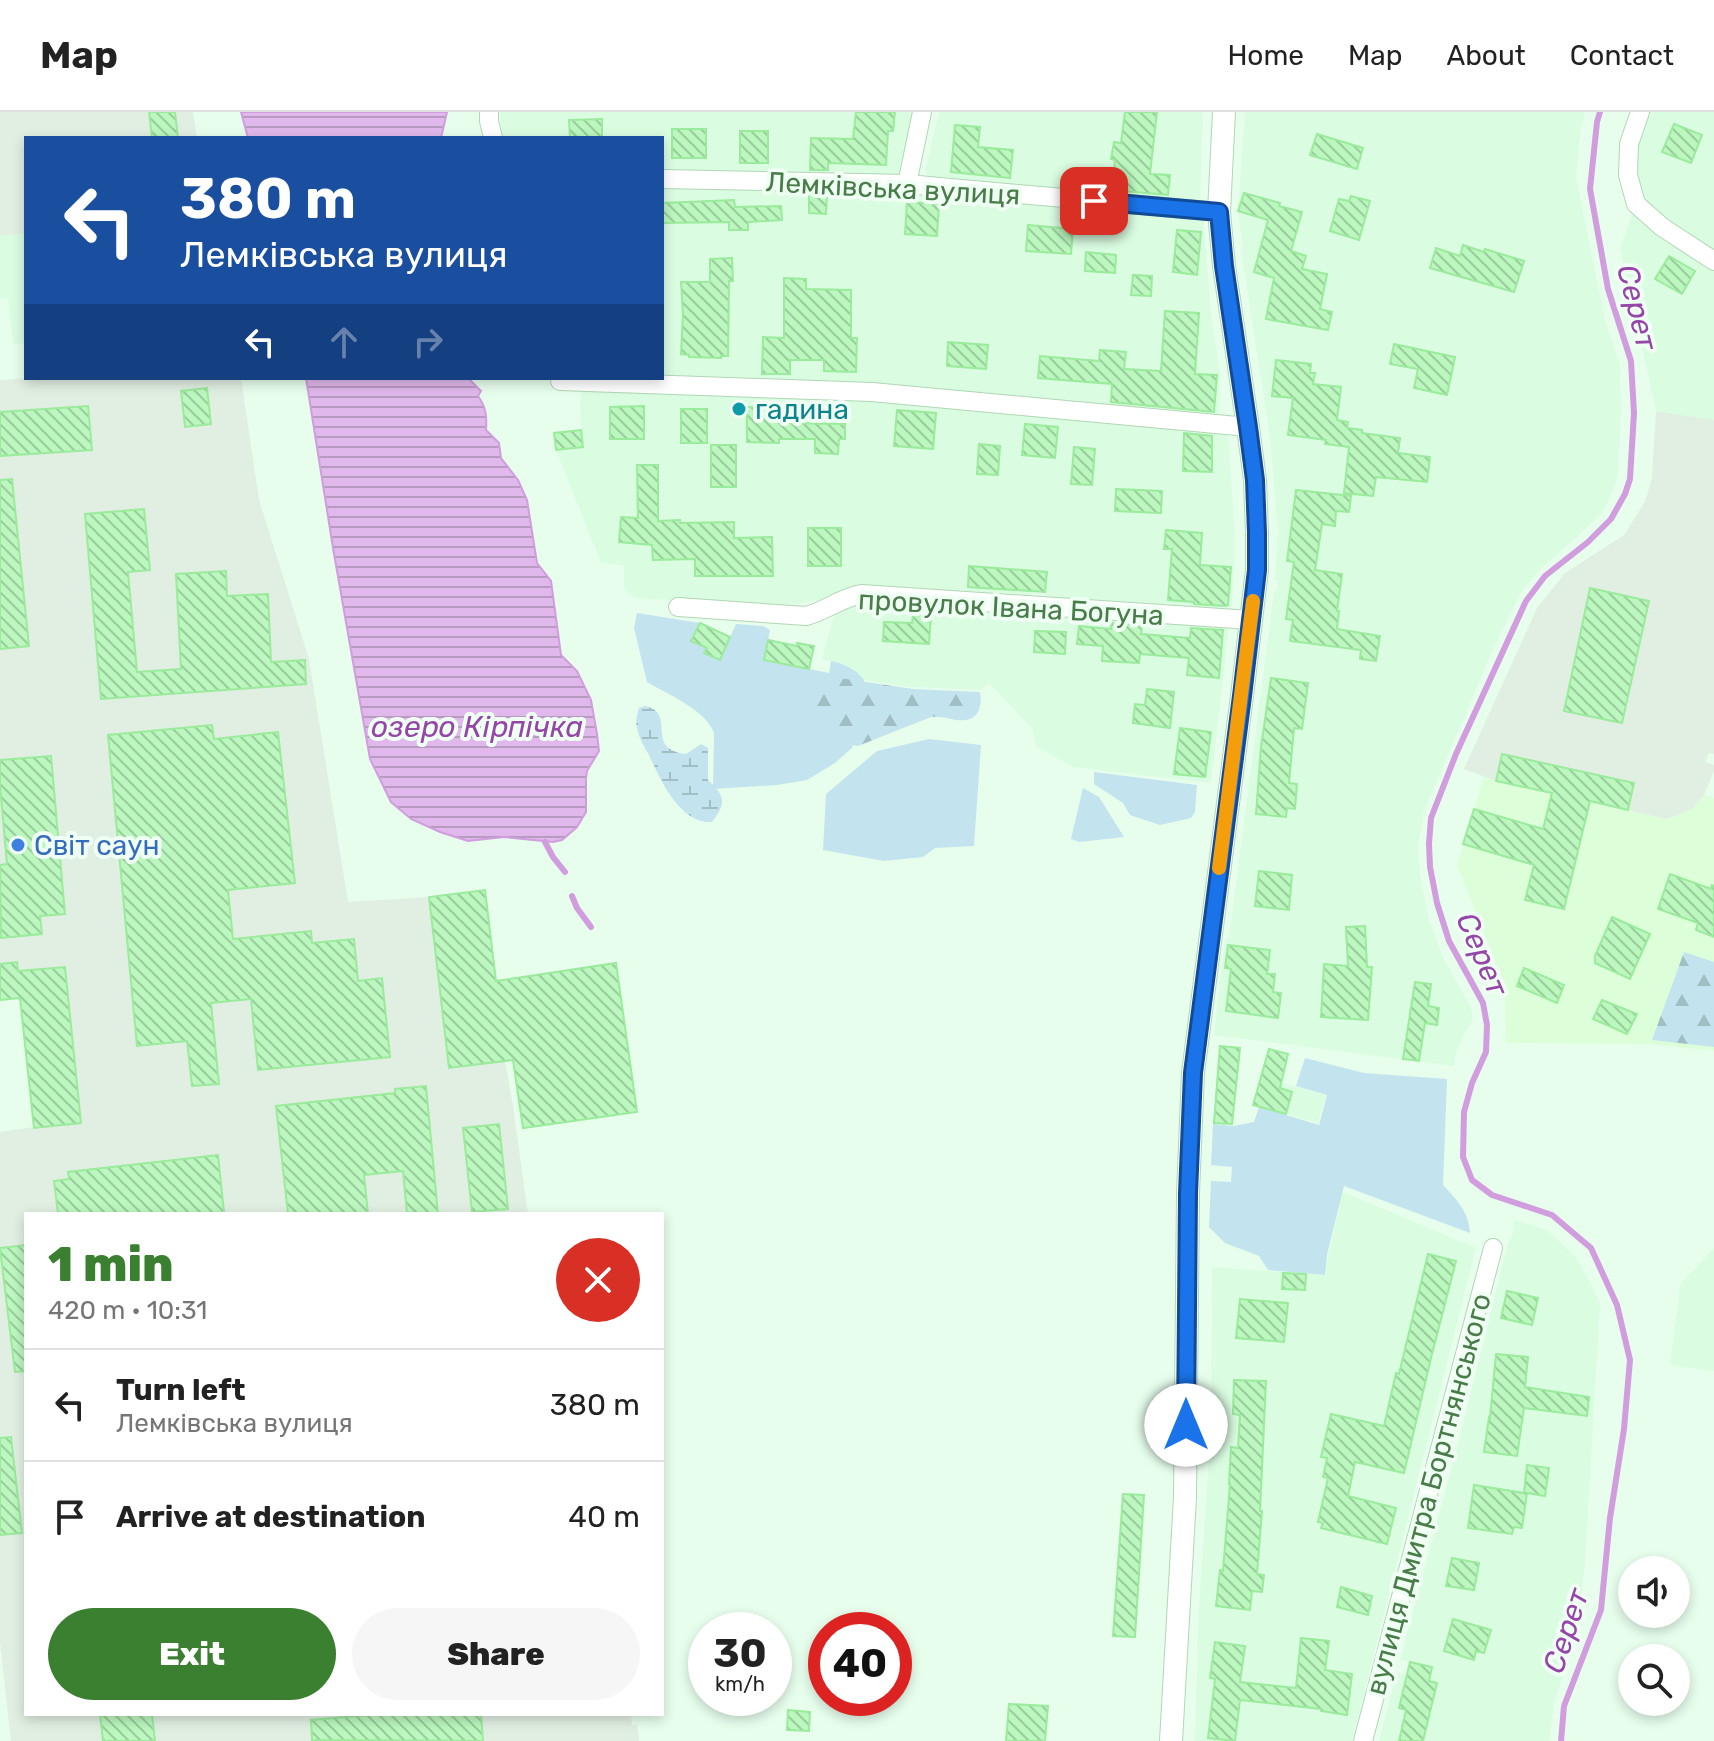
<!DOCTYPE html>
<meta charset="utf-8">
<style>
body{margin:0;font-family:Rubik,sans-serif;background:#f6f6f6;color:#222;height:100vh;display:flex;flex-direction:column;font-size:30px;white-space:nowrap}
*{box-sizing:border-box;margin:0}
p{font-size:26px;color:#767676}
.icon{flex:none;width:44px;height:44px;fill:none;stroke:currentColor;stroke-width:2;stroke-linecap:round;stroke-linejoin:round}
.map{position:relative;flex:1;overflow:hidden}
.details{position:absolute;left:24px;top:1100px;width:640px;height:504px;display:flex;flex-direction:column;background:#fff;border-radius:0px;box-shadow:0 4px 12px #0003}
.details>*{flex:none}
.top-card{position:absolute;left:24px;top:24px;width:640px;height:244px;border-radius:0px;box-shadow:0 4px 12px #0003;background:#1a4fa0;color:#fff;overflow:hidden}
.buttons{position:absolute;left:1618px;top:1444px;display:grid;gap:16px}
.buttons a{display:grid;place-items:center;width:72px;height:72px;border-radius:50%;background:#fff;box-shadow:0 4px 12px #0003;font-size:40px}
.speed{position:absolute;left:688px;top:1500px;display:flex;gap:16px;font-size:40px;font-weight:700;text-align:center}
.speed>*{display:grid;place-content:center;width:104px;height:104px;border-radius:50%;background:#fff;box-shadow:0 4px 12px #0003;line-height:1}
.speed small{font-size:20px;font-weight:400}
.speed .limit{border:12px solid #d22;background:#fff;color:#111}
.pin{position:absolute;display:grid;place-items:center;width:68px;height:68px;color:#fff;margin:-34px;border-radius:16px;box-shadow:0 4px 12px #0006}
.me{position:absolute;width:88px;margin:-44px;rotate:0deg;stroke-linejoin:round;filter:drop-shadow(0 0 6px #0008)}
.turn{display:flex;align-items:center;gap:28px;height:168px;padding:0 24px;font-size:36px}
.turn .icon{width:104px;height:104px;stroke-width:2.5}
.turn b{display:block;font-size:56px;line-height:68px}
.lanes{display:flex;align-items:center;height:76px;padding:0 24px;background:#0003;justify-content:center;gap:40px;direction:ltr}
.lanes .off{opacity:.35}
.round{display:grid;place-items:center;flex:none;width:84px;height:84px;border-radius:42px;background:#f6f6f6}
.summary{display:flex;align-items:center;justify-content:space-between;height:136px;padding:0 24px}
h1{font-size:48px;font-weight:800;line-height:60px;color:#3a8030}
.button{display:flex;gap:16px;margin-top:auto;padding:16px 24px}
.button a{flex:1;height:92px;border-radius:48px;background:#3a8030;color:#fff;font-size:32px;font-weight:800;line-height:92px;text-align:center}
.button a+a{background:#f6f6f6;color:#222}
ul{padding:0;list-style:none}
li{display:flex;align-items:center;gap:24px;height:112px;padding:0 24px;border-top:2px solid #e0e0e0}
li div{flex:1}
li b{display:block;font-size:30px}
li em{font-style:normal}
header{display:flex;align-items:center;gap:48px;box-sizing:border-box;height:112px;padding:0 40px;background:#fff;border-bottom:2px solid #e0e0e0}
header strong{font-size:38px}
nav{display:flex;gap:44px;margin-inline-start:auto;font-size:28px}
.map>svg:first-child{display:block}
.residential{fill:#dafce1}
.commercial{fill:#dcffda}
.industrial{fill:#e1efe2}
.green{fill:#c3e4ee}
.forest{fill:url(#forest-firs)}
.wetland{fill:url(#wetland-marsh)}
.water{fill:url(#water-rules);stroke:#d19dde;stroke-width:2}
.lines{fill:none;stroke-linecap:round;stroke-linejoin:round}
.stream{stroke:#d19dde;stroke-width:6}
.building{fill:url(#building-back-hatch);stroke:#9aeb9c;stroke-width:2}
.minor-casing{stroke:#b1d7b4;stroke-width:20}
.tertiary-casing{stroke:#b1d7b4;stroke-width:24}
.minor{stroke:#fff;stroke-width:18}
.tertiary{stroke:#fff;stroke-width:22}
.route-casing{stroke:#114b97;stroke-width:20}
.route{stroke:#1a73e8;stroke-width:14}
.slow{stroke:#f59e0b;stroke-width:14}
.culture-dot{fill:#0f9aa8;stroke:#effff3;stroke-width:3}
.shop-dot{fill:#3f7fe0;stroke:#effff3;stroke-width:3}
.labels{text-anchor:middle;stroke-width:8;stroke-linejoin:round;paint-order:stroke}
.street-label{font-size:28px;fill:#487c48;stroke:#effff3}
.culture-label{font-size:28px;fill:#0d838f;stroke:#effff3;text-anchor:start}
.shop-label{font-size:28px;fill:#366cbe;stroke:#effff3;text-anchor:start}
.water-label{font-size:30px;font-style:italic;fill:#9546a8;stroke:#effff3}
</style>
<header>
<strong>Map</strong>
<nav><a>Home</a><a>Map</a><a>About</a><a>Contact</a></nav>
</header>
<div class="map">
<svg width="1714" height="1629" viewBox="0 0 1714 1629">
<defs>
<pattern id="forest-firs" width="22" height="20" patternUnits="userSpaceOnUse" patternTransform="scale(2)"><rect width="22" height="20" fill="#c3e4ee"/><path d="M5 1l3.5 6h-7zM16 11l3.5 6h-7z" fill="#a0bec3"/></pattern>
<pattern id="wetland-marsh" width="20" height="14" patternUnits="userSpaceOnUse" patternTransform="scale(2)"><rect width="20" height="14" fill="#c3e4ee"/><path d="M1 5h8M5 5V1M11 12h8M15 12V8" fill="none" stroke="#a0bec3"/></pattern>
<pattern id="water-rules" width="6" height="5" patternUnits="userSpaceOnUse" patternTransform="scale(2)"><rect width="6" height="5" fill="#e0b8eb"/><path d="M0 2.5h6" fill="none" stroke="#b89bc0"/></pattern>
<pattern id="building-back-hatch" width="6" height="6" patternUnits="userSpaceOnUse" patternTransform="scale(2)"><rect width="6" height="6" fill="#bbf7be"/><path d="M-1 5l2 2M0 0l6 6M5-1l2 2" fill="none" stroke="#9acd9c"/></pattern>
</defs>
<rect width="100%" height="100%" fill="#e7feed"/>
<path class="residential" d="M500,0H912L901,62L896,67L662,59V26H502Z
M939,0H1203L1200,91L937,68L928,64L925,59Z
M1245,0H1585L1581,16L1576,65L1605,208L1620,253L1621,297L1618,364L1613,379L1602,401L1579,423L1538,459L1520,482L1492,539L1423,702L1418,737L1420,764L1429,807L1442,843L1471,896L1473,907L1463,925L1456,941L1454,954L1214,923L1225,827L1229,826L1274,479H1277L1278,469L1275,468L1278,419L1270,325L1241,138H1243L1238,100Z
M1649,0H1714V139L1660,102L1645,87L1638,62V32Z
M662,73L910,80L1203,105L1211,200L1220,262L1219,302L1212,308L662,265Z
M1632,102L1662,126L1714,159V308L1656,299L1620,136Z
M26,121V231L13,232L8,186L0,187V124Z
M584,277L857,287L1228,321L1235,423V444L1231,499L1045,487V480H1034L1030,486L850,474L825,487L787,493L646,487L632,484L626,479L624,473V453L601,451L556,338L554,321L581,318L580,284Z
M866,489L1229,514L1211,671L1073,655L1036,634L1032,616L989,571L981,578L911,575L864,568L860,563L840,551L822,547L834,503L843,497Z
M1266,966L1326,983L1318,1011L1258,994Z
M1343,1080L1476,1136L1352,1629H1195L1198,1512L1211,1315L1212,1155L1326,1163L1327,1149Z
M1514,1108L1547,1118L1578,1147L1600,1191L1585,1452L1577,1520L1555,1588L1549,1629H1379L1397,1561L1407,1563L1410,1550L1400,1548L1457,1336L1509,1128L1511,1127L1515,1115L1513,1113Z
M1714,1136V1259L1670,1253L1680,1173Z"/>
<path class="commercial" d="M1484,664L1496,669L1667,707L1692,697L1704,683L1714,686V939L1647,932L1506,931L1504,873L1457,753Z"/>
<path class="industrial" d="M0,0H193L197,26H26V121L0,124Z
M26,266H241L259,388L309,547L348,790L429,785L485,778L505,949L513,994L528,1102H26V1602H631L632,1613L637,1612L639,1629H11L0,1530V1020L34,1015L20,886L0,888V268Z
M1656,299L1714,308V642L1709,641L1705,650L1714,653V659L1704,683L1692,697L1667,707L1496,669L1464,657L1537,496L1565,461L1624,423L1645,390L1652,366Z"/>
<path class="green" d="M637,501L700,511L730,525L736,512L763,514L770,518L764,548L829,561L831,549C843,551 857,558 864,568L852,636L835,651L807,668L777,673L713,677L714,621C706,598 667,582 647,570L634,516Z
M929,627L981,633L974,734L935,736L923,745L884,749L823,738L826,682L877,639Z
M1094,660L1197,673L1195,700L1191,706L1160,713L1130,703L1123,691L1094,672Z
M1083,676L1099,685L1124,725L1079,730L1071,727Z
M1305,946L1364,961L1447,967L1443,1073C1457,1088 1469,1100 1470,1121L1344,1074L1327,1143L1325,1163L1268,1158L1259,1144L1225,1131L1209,1115L1211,1069L1231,1070L1232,1055L1211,1053L1213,1012L1234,1014L1254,1010L1259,995L1319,1013L1327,983L1296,974Z"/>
<path class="forest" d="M819,563L913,577L980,580C982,591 980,606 966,608C956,610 943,603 931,605L858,634L846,632L837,626L825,614L816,598Z
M1684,840L1714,850V935L1652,928Z"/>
<path class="wetland" d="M645,594C678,601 643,637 686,642L701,632L708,636V668C725,684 727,691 712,710C680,712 661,669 650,645C645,636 638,625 637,615C635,609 637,603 639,596Z"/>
<path class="water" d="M241,0H447L441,26H248Z
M306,266H468L481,279L478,284C486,295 487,304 486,318L499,331L501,346L518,368L527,388L537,451L551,469L561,543L577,559L591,588L597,622L599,639L587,659L586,666V700L577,715L562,728L553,730L504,725L468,729L440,720L411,707L391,690L370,647L333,436Z"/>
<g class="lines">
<path class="stream" d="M545,730L553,745L565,760
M572,784L577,796L591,815
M1561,1629L1564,1594L1601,1498L1610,1406L1624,1317L1630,1248L1617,1193L1591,1136L1552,1103L1492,1083L1472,1068L1463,1045L1464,1000L1472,971L1486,940L1487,913L1483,891L1449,829L1437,791L1430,755L1429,732L1431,706L1456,642L1526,489L1545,464L1588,430L1611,407L1625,382L1630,367L1634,301L1631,249L1608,177L1590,77L1597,10L1600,0"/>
</g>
<path class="building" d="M149,0H175L178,26H152Z
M856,0H895L893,19H888L886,53L828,51V58H810L811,26L853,27Z
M1125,0H1157L1150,62L1170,63L1168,83L1112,78L1115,48L1111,47L1114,30L1121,31Z
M602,7V26H570L569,8Z
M1674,12L1702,23L1691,51L1662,40Z
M955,13L980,15L978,35L1013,38L1010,66L951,60Z
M672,17H706V46H672Z
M740,19H768V51H740Z
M1317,22L1363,36L1357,57L1310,43Z
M1244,81L1280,91L1279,94L1302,100L1291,139L1306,144L1302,157L1327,162L1320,197L1332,200L1328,218L1266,207L1274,166L1254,160L1268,108L1238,99Z
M809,82H827L826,102L809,101Z
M1351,84L1370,89L1359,128L1330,119L1339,87L1349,89Z
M734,88L735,95L781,94L782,108L748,110V118H729V110L662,111V91Z
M907,90L939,92L937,124L905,122Z
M1028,113L1073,117L1071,142L1026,139Z
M1177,118L1201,120L1197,163L1173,160Z
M1463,133L1484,140L1485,137L1524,149L1514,180L1430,156L1436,136L1460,144Z
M1086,140L1116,143L1115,161L1085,159Z
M1669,144L1695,159L1682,182L1655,167Z
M732,146L733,169H729L728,244H721V246L689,245V243L681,242L683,202L681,170H710V147Z
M1133,163L1152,164L1151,184L1131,183Z
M784,166L806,167V177L851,178V226H857L856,260L824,259V248H790V262H762L763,225L784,226Z
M1165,199L1199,201L1195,262L1217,263L1214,300L1111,290L1112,272L1038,266L1040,244L1099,249L1100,238L1126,240L1124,257L1161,259Z
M948,230L988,233L986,257L947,254Z
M1394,232L1455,245L1447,283L1414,276L1418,257L1390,252Z
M1276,248L1311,252L1310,261H1315L1313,272L1341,275L1337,308L1348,310L1347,316L1362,318V321L1400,326L1398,341L1430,345L1427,370L1376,365L1373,384L1344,381L1349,335L1325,332L1326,328L1288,323L1293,286L1272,284Z
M207,276L211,312L185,315L181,279Z
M88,294L92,338L0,344V300Z
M644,294V327H610V295Z
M747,295H787V311L845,312V327H839L838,342L815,341V327H779V331L747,330Z
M681,297H707V331H681Z
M897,298L936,301L933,337L894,334Z
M1025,312L1058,315L1055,346L1022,343Z
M581,318L583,335L556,338L554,321Z
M1184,321L1212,324V360L1183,359Z
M979,332L1000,334L998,363L977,362Z
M711,333H736V375H711Z
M1074,335L1095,337L1092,373L1071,372Z
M637,353H658V409L680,408V411L734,410V426L772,425L773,464H695V447L653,448L652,433L619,430L621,405L638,406Z
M12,367L29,534L0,537V368Z
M1116,377L1162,379L1161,401L1115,399Z
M1296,378L1351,384L1349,400L1336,399L1335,414L1322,412L1315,458L1342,462L1337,499H1339L1337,517L1380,524L1376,549L1360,547L1361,538L1290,529L1293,508L1286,507L1294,450L1287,449Z
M144,397L150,458L128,460L137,560L181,557L176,462L226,459L227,484L268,482L271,550L305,548L306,572L101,587L85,402Z
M808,416H841V454H808Z
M1166,418L1202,421L1200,453L1231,455L1228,493L1226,494L1194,492V490L1168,488L1172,437H1164Z
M969,454L1047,460L1045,480L968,475Z
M1590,476L1649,489L1622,611L1564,599Z
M913,503L931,504L929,532L883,529L884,510L912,511Z
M700,511L730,525L720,548L704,541L707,536L691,529Z
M1111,511L1142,514L1141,522L1190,526L1191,516L1223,518L1219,566L1187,563L1189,546L1140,542L1139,551L1102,549L1103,534L1077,532L1079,514L1111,517Z
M1035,519L1066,520L1065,542L1034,540Z
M768,528L797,534V531L814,534L809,557L764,548Z
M1271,566L1308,571L1302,617L1294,616L1289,671L1297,672L1295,697L1287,696L1286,705L1256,702L1261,635Z
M1147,577L1174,580L1170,616L1133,611L1135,592L1145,593Z
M212,613L214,627L278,620L295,771L228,778L233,827L311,819L312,831L354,827L358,869L382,866L390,945L258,958L251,887L211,891L219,972L192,974L187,929L137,934L108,623Z
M1180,616L1211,620L1205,665L1174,662Z
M1502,642L1634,671L1628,698L1590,689L1564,797L1525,788L1534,753L1463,732L1474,697L1543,717L1552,681L1496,669Z
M51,644L65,802L40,804L42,822L1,826L0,753L7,752L0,674V648Z
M1259,759L1292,763L1289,798L1255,794Z
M1670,762L1711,777L1712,773L1714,774V825L1696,818L1698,811L1658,797Z
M485,778L496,869L616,851L637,1000L523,1016L513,948L449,956L429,785Z
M1612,805L1650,822L1630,867L1595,851V844Z
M1365,814L1367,855H1372L1368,908L1321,905L1324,852L1348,854L1346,815Z
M1228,833L1270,838L1267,862H1275L1273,880L1281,881L1278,906L1226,899L1231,857L1225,856Z
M17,850L18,859L65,855L81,1011L34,1016L20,886L0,888V852Z
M1524,856L1564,873L1557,891L1517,874Z
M1415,870L1431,872L1428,894L1439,896L1437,913L1425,911L1419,949L1403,947Z
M1602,888L1637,902L1627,922L1593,907Z
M1220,934L1240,936L1232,1012L1214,1011Z
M1269,937L1288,942L1280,976L1292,980L1286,1002L1253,993Z
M426,974L438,1102H407L403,1059L364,1063L368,1102H288L276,994L395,981V977Z
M499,1012L508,1097L472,1100L463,1016Z
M218,1043L224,1100L208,1102H58L54,1069L69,1067L68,1060Z
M26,1133V1259L15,1260L0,1136Z
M1428,1142L1456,1149L1431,1246L1404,1361L1355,1350L1348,1384L1396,1396L1387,1432L1321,1416L1323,1411L1318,1410L1328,1366L1323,1365L1327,1346L1321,1345L1331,1302L1384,1314L1396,1261L1399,1262Z
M1283,1161L1306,1162L1305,1178L1282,1177Z
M1507,1179L1538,1186L1532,1213L1501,1206Z
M1240,1187L1288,1191L1284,1230L1236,1226Z
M1496,1242L1528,1245L1525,1275L1589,1285L1587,1304L1524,1296L1517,1344L1484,1340L1489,1305L1490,1306Z
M1234,1268L1266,1269L1260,1399H1262L1257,1462L1264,1463L1262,1480L1252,1479L1250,1498L1216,1494L1220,1458L1223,1459L1230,1372H1229L1231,1335L1238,1336L1240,1303L1233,1302Z
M11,1325L22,1421L0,1423V1326Z
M1527,1353L1549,1356L1545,1384L1527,1381L1522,1416L1514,1415L1512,1422L1468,1416L1474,1373L1524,1381Z
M1123,1382L1144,1383L1135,1525L1113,1524Z
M1452,1446L1479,1451L1474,1478L1446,1474Z
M1341,1475L1372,1484L1368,1503L1337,1495Z
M1453,1507L1491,1518L1484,1541L1476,1539L1474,1548L1444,1539Z
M1301,1526L1329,1529L1325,1558L1352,1562L1347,1603L1321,1599V1597L1240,1588L1235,1629L1208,1626L1215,1567L1210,1566L1215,1530L1245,1534L1240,1570L1296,1576Z
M1410,1550L1432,1555L1429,1569L1437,1571L1423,1629H1399L1406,1598L1399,1596Z
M1009,1592L1048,1594L1045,1629H1006Z
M788,1598L810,1600L809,1619L787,1618Z
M100,1602H152L155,1629H103Z
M380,1602H481L483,1629L312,1628L311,1608Z"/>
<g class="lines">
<defs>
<path id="minor" d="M489,0V9L493,26
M1640,0L1629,32L1628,63L1636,92L1662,115L1714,149
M662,67L907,72L1219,100
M907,72L922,0
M560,269L872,280L1248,315
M678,495L806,504C826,499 842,485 862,482L1251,508
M1363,1629L1493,1136"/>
<path id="tertiary" d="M1171,1629L1185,1385L1188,1081L1193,961L1242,584L1257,458V421L1255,368L1248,315L1224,154L1219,100L1224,0"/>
</defs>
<use href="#minor" class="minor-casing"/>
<use href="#tertiary" class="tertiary-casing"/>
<use href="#minor" class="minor"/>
<use href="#tertiary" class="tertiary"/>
</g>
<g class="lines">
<defs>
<path id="route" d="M1094,89L1219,100L1224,154L1248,315L1255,368L1257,421V458L1242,584L1193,961L1188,1081L1186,1313"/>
</defs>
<use href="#route" class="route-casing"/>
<use href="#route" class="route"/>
<path class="slow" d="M1219,756L1253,489"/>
</g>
<circle class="culture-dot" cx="739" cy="297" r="8"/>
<circle class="shop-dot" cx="18" cy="733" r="8"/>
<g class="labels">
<g class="street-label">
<text transform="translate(893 76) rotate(3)" y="10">Лемківська вулиця</text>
<text transform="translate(1011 495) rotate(3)" y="10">провулок Івана Богуна</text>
<text transform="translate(1428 1382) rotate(-75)" y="10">вулиця Дмитра Бортнянського</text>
</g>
<g class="culture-label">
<text x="755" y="307">гадина</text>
</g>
<g class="shop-label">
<text x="34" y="743">Світ саун</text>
</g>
<g class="water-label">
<text transform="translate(1637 195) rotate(76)" y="10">Серет</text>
<text x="477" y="625">озеро Кірпічка</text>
<text transform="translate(1482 842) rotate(67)" y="10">Серет</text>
<text transform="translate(1566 1519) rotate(-72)" y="10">Серет</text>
</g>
</g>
</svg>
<div class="buttons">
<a><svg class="icon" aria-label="sound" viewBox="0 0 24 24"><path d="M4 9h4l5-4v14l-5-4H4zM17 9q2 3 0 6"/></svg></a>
<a><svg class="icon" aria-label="search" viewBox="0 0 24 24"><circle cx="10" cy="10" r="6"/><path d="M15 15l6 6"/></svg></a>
</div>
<div class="speed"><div>30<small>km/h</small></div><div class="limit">40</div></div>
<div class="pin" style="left:1094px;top:89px;background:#d93025"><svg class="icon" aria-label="arrive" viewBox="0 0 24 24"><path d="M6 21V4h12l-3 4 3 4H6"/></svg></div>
<svg class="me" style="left:1186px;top:1313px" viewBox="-20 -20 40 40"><circle r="19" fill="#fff"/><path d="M0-13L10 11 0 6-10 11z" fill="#1a73e8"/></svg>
<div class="top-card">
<div class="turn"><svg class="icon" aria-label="left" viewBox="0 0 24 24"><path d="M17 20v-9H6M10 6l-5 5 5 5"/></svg><div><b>380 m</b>Лемківська вулиця</div></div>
<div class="lanes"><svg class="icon" aria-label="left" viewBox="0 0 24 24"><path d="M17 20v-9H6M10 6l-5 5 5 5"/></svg><svg class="icon off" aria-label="ahead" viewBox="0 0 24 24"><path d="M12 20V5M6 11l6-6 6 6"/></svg><svg class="icon off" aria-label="right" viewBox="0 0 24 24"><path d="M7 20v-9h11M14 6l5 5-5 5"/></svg></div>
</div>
<section class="details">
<div class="summary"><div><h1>1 min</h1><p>420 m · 10:31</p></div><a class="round" style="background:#d93025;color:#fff"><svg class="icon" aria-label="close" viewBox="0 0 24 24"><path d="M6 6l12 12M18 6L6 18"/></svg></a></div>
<ul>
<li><svg class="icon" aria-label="left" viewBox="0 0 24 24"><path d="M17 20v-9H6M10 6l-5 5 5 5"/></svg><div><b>Turn left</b><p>Лемківська вулиця</p></div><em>380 m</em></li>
<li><svg class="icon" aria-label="arrive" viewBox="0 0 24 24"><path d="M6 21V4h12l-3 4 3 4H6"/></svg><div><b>Arrive at destination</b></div><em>40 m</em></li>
</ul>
<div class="button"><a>Exit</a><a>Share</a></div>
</section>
</div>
